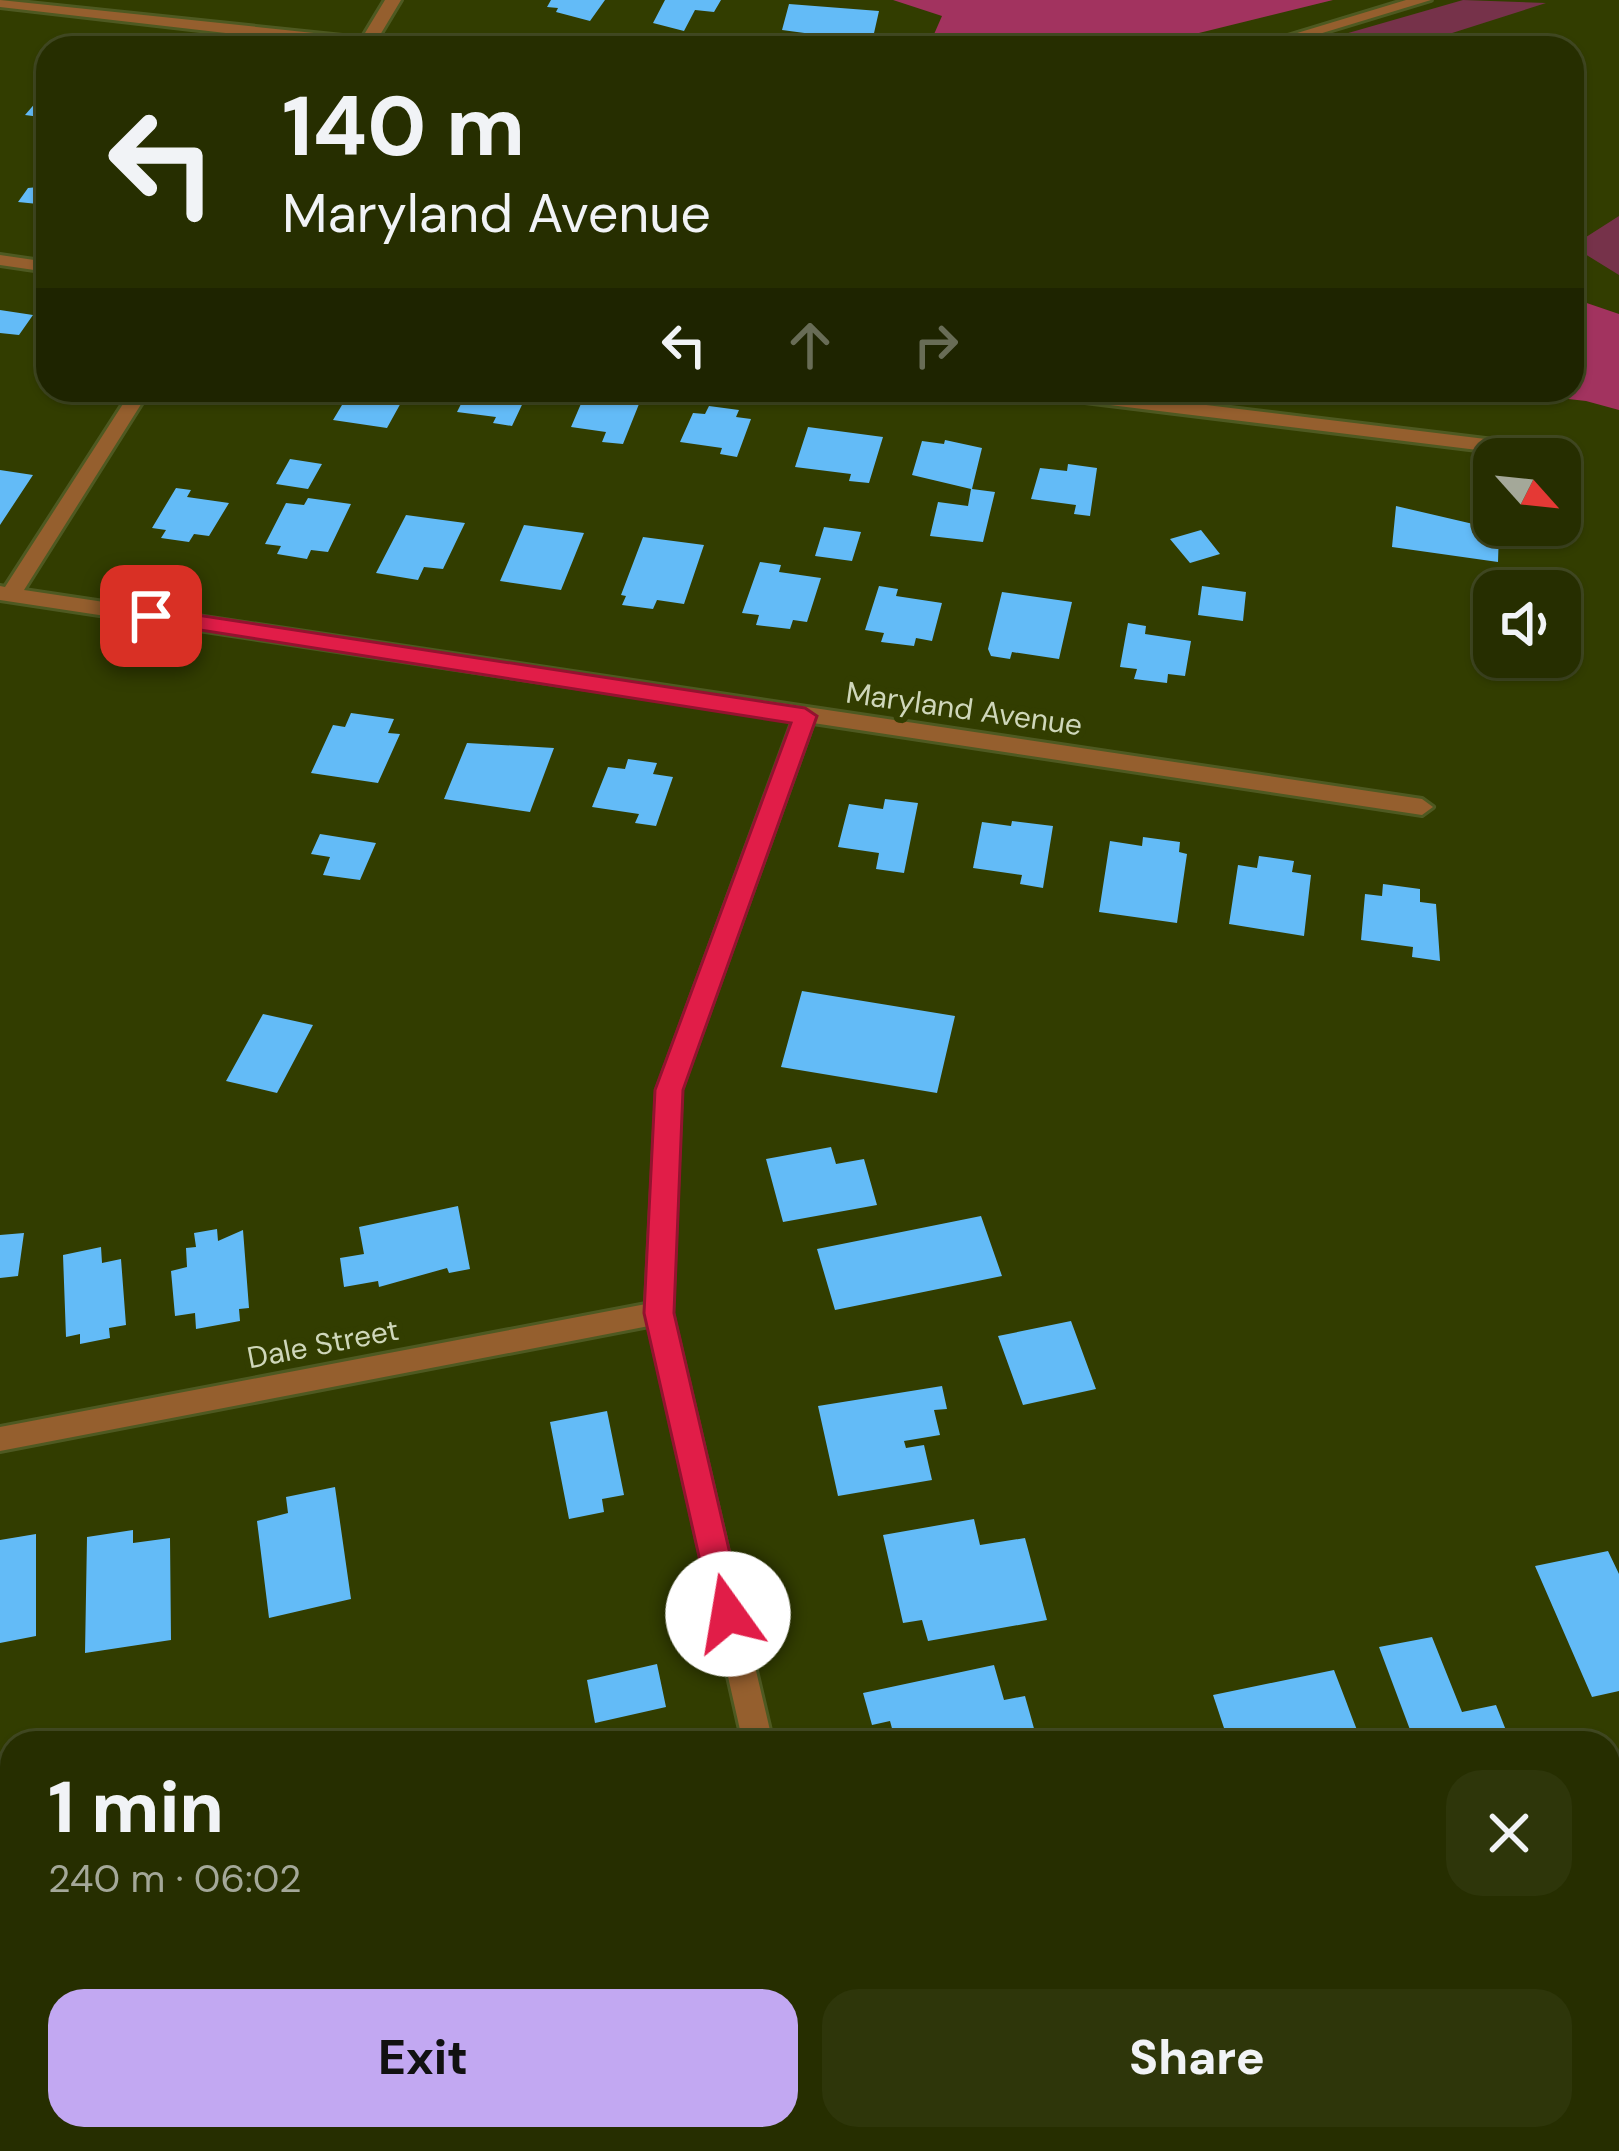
<!DOCTYPE html>
<meta charset="utf-8">
<style>
body{margin:0;font-family:"DM Sans",sans-serif;background:#2e360a;color:#f1f3f6;height:100vh;display:flex;flex-direction:column;font-size:45px;white-space:nowrap}
*{box-sizing:border-box;margin:0}
p{font-size:39px;color:#a4a899}
.icon{flex:none;width:66px;height:66px;fill:none;stroke:currentColor;stroke-width:2;stroke-linecap:round;stroke-linejoin:round}
.map{position:relative;flex:1;overflow:hidden}
.panel{position:absolute;left:0px;top:1731px;width:1620px;height:420px;display:flex;flex-direction:column;background:#262e00;border-radius:36px 36px 0 0;box-shadow:0 3px 9px #0004,0 0 0 3px #424a22}
.panel>*{flex:none}
.top-card{position:absolute;left:36px;top:36px;width:1548px;height:366px;border-radius:36px;box-shadow:0 3px 9px #0004,0 0 0 3px #424a22;background:#262e00;color:#f1f3f6;overflow:hidden}
.needle{width:78px;rotate:117deg}
.tools{position:absolute;left:1473px;top:438px;display:grid;gap:24px}
.tools a{display:grid;place-items:center;width:108px;height:108px;border-radius:24px;background:#262e00;box-shadow:0 3px 9px #0004,0 0 0 3px #424a22;font-size:60px}
.pin{position:absolute;display:grid;place-items:center;width:102px;height:102px;color:#fff;margin:-51px;border-radius:24px;box-shadow:0 6px 18px #0006}
.me{position:absolute;width:132px;margin:-66px;rotate:347deg;stroke-linejoin:round;filter:drop-shadow(0 0 9px #0008)}
.turn{display:flex;align-items:center;gap:42px;height:252px;padding:0 48px;font-size:54px}
.turn .icon{width:156px;height:156px;stroke-width:2.5}
.turn b{display:block;font-size:84px;line-height:102px}
.lanes{display:flex;align-items:center;height:114px;padding:0 48px;background:#0003;justify-content:center;gap:60px;direction:ltr}
.lanes .off{opacity:.35}
.round{display:grid;place-items:center;flex:none;width:126px;height:126px;border-radius:36px;background:#2e360a}
.summary{display:flex;align-items:center;justify-content:space-between;height:204px;padding:0 48px}
h1{font-size:72px;font-weight:800;line-height:90px}
.primary-button{display:flex;gap:24px;margin-top:auto;padding:24px 48px}
.primary-button a{flex:1;height:138px;border-radius:36px;background:#c2a8f2;color:#111;font-size:48px;font-weight:800;line-height:138px;text-align:center}
.primary-button a+a{background:#2e360a;color:#f1f3f6}
.map>svg:first-child{display:block}
.green{fill:#76324a}
.forest{fill:#a2335f}
.building{fill:#63bbf7}
.lines{fill:none;stroke-linecap:round;stroke-linejoin:round}
.minor-casing{stroke:#4e5921;stroke-width:6}
.minor{fill:#955f2e;fill-rule:evenodd}
.route{fill:#e11d48;stroke:#92132f;stroke-width:3}
.labels{text-anchor:middle;stroke-width:12;stroke-linejoin:round;paint-order:stroke}
.street-label{font-size:30px;fill:#cfd7ba;stroke:#323d00}
</style>
<div class="map">
<svg width="1619" height="2151" viewBox="0 0 1619 2151">
<rect width="100%" height="100%" fill="#323d00"/>
<path class="green" d="M1463,0L1546,3L1405,48H1296Z
M1619,216V275L1572,246Z"/>
<path class="forest" d="M893,0H1333L1138,48H928L942,16Z
M1572,298L1619,314V410L1586,401L1488,390H1572Z"/>
<path class="building" d="M551,0H605L590,21L556,12L558,8L547,7Z
M665,0H721L714,12L695,10L684,31L653,23Z
M789,4L879,11L872,42L782,30Z
M44,93L48,118L25,115Z
M48,186V205L18,202L28,188Z
M0,310L33,315L19,335L0,333Z
M232,390H295L286,405L228,397Z
M351,390H408L387,428L333,420Z
M468,390H529L512,426L493,423L496,417L457,412Z
M599,391L626,394L623,402L639,404L623,444L602,442L606,432L571,427L583,399L596,400Z
M709,406L739,410L736,417L751,419L737,457L720,454L722,448L680,442L693,413L705,414Z
M808,427L883,437L869,483L849,481L851,474L795,467Z
M945,440L982,448L972,489L995,492L983,542L930,536L938,502L968,506L971,489L912,475L922,441L944,444Z
M290,459L322,464L308,489L276,484Z
M1068,464L1097,468L1090,516L1074,514L1076,505L1031,499L1040,468L1067,471Z
M0,470L33,475L0,525Z
M176,488L191,490L187,497L229,503L209,536L194,534L189,542L161,538L166,530L152,528Z
M308,498L351,504L328,552L311,550L307,559L277,554L281,546L265,544L286,503L304,505Z
M1396,506L1499,530L1498,562L1392,547Z
M406,515L465,523L443,569L424,567L418,580L376,573Z
M524,525L584,533L561,590L500,581Z
M824,527L861,532L852,561L815,556Z
M1201,530L1220,554L1190,563L1170,539Z
M643,537L704,545L684,604L657,600L653,609L622,605L626,596L621,595Z
M760,562L781,565L779,572L821,578L807,622L793,620L790,629L756,625L759,615L742,613Z
M879,586L898,589L896,596L942,603L932,641L916,638L914,646L881,642L884,633L865,630Z
M1202,586L1246,592L1243,621L1198,615Z
M1002,592L1072,602L1059,659L1012,652L1010,659L991,656L988,649Z
M1128,623L1146,626L1145,634L1191,641L1185,676L1168,674L1167,683L1134,679L1137,669L1120,667Z
M351,713L394,719L388,733L400,734L378,783L311,773L333,725L345,727Z
M467,743L554,748L530,812L444,799Z
M628,759L657,763L653,774L673,777L656,826L635,823L639,814L592,807L608,767L625,769Z
M885,799L918,803L904,873L876,869L879,853L838,847L849,804L883,809Z
M1012,821L1053,826L1043,888L1020,884L1022,875L973,868L982,822L1011,826Z
M320,834L376,843L360,880L323,875L330,857L311,854Z
M1143,837L1180,842L1179,852L1187,854L1177,923L1099,912L1110,841L1142,846Z
M1259,856L1294,861L1292,872L1311,875L1304,936L1229,924L1238,865L1257,868Z
M1383,884L1420,889V902L1436,904L1440,961L1412,957L1413,947L1361,940L1365,894L1382,896Z
M802,991L955,1016L937,1093L781,1067Z
M263,1014L313,1025L277,1093L226,1081Z
M831,1147L836,1164L864,1159L877,1205L783,1222L766,1159Z
M458,1206L470,1269L449,1273L447,1268L379,1287L378,1281L344,1287L340,1258L364,1254L359,1227Z
M981,1216L1002,1276L835,1310L817,1249Z
M217,1229L218,1241L243,1230L249,1308L239,1309L240,1321L196,1329L195,1313L175,1316L171,1271L187,1267L186,1248L196,1247L194,1233Z
M24,1233L18,1276L0,1278V1235Z
M101,1247L102,1263L121,1259L126,1325L109,1328L110,1338L80,1344V1334L66,1337L63,1255Z
M1071,1321L1096,1389L1023,1405L998,1336Z
M942,1386L947,1409L934,1410L940,1435L904,1441L906,1448L924,1445L932,1480L838,1496L818,1406Z
M607,1411L624,1495L602,1499L604,1512L569,1519L550,1422Z
M335,1487L351,1599L269,1618L257,1521L288,1513L286,1497Z
M974,1519L980,1545L1025,1538L1047,1620L928,1641L922,1620L903,1623L883,1535Z
M133,1530V1543L170,1538L171,1640L85,1653L87,1537Z
M36,1534V1636L0,1643V1540Z
M1608,1551L1619,1574V1691L1592,1697L1535,1566Z
M1432,1637L1462,1712L1496,1705L1511,1743H1415L1379,1647Z
M657,1664L666,1707L595,1723L587,1680Z
M994,1665L1004,1700L1025,1696L1038,1743H938L935,1734L896,1743L890,1721L872,1725L863,1693Z
M1334,1670L1362,1743H1229L1213,1695Z
M12,1970V2090L0,2093V1973Z
M950,2139H1031L1034,2151H943L953,2147Z
M1254,2139H1331L1334,2151H1258Z
M1437,2139H1520L1524,2151H1441Z"/>
<g class="lines">
<defs>
<path id="minor" d="M0,0L362,38L385,0H401L377,40L410,43L418,48H356L0,7Z
M1406,0H1431L1273,48H1248Z
M0,255L48,262V272L0,265Z
M132,390H150L24,590L1422,799L1433,807L1422,815L813,723L681,1090L672,1313L773,1743H743L649,1326L0,1451V1427L646,1304L657,1090L793,720L0,600V586L5,587Z
M1027,390H1083L1502,441L1512,447L1502,453L1036,396Z
M1619,1856V1886L1608,1889V1859Z
M373,2139H453L447,2151H367Z
M829,2139H861L863,2151H831Z"/>
</defs>
<use href="#minor" class="minor-casing"/>
<use href="#minor" class="minor"/>
</g>
<path class="route" d="M151,608L805,708L817,716L683,1090L674,1313L744,1614L739,1625L728,1629L717,1625L712,1614L644,1313L655,1090L791,723L143,621V610Z"/>
<g class="labels">
<g class="street-label">
<text transform="translate(964 709) rotate(8)" y="10">Maryland Avenue</text>
<text transform="translate(323 1344) rotate(-11)" y="10">Dale Street</text>
</g>
</g>
</svg>
<div class="tools">
<a><svg class="needle" viewBox="-14 -14 28 28"><path d="M0-13l5 13h-10z" fill="#e53935"/><path d="M0 13l5-13h-10z" fill="#a4a899"/></svg></a>
<a><svg class="icon" aria-label="sound" viewBox="0 0 24 24"><path d="M4 9h4l5-4v14l-5-4H4zM17 9q2 3 0 6"/></svg></a>
</div>
<div class="pin" style="left:151px;top:616px;background:#d93025"><svg class="icon" aria-label="arrive" viewBox="0 0 24 24"><path d="M6 21V4h12l-3 4 3 4H6"/></svg></div>
<svg class="me" style="left:728px;top:1614px" viewBox="-20 -20 40 40"><circle r="19" fill="#fff"/><path d="M0-13L10 11 0 6-10 11z" fill="#e11d48"/></svg>
<div class="top-card">
<div class="turn"><svg class="icon" aria-label="left" viewBox="0 0 24 24"><path d="M17 20v-9H6M10 6l-5 5 5 5"/></svg><div><b>140 m</b>Maryland Avenue</div></div>
<div class="lanes"><svg class="icon" aria-label="left" viewBox="0 0 24 24"><path d="M17 20v-9H6M10 6l-5 5 5 5"/></svg><svg class="icon off" aria-label="ahead" viewBox="0 0 24 24"><path d="M12 20V5M6 11l6-6 6 6"/></svg><svg class="icon off" aria-label="right" viewBox="0 0 24 24"><path d="M7 20v-9h11M14 6l5 5-5 5"/></svg></div>
</div>
<section class="panel">
<div class="summary"><div><h1>1 min</h1><p>240 m · 06:02</p></div><a class="round"><svg class="icon" aria-label="close" viewBox="0 0 24 24"><path d="M6 6l12 12M18 6L6 18"/></svg></a></div>
<div class="primary-button"><a>Exit</a><a>Share</a></div>
</section>
</div>
